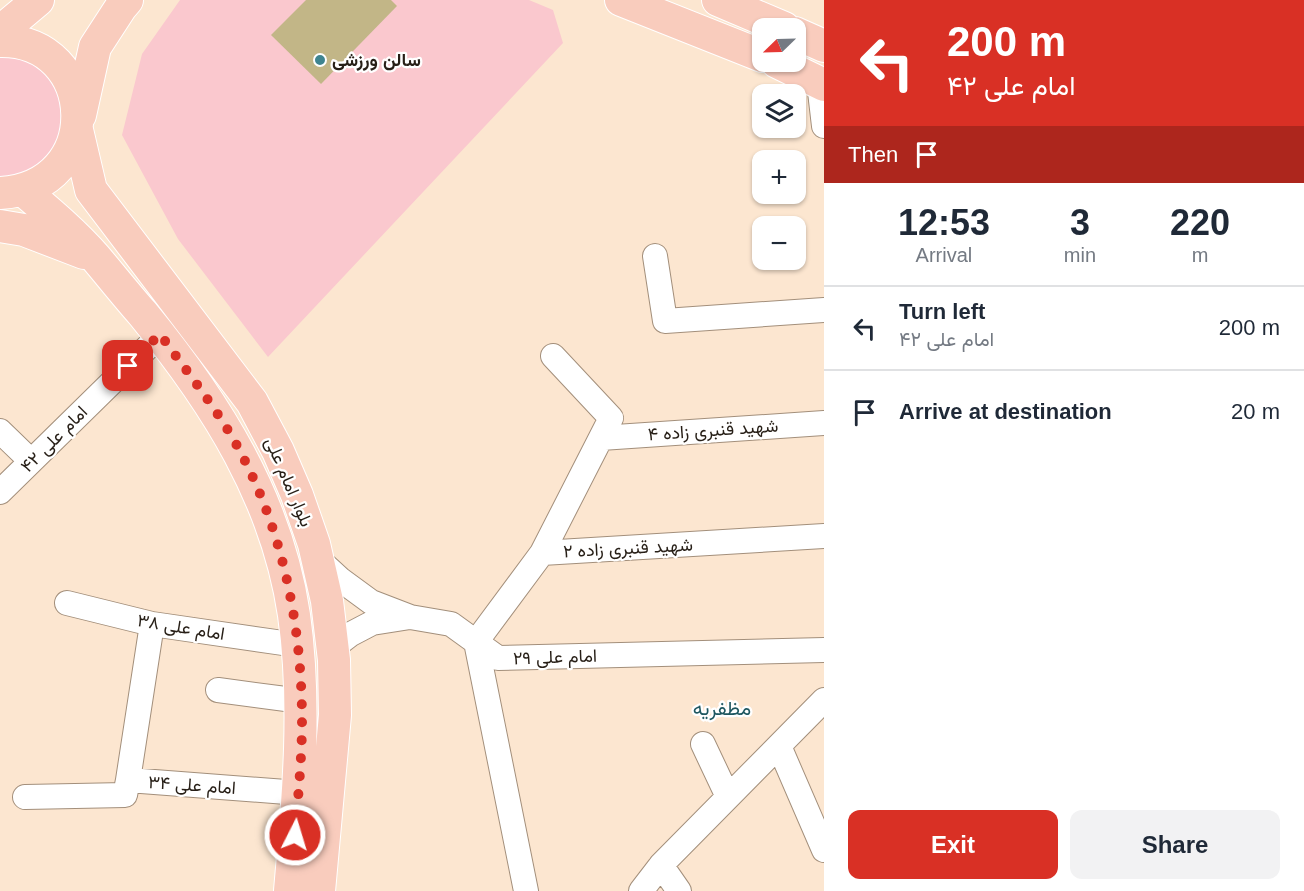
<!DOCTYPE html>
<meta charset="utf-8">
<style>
body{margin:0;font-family:Arial,Vazirmatn,sans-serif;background:#f2f2f3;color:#1f2937;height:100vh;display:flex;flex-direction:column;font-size:22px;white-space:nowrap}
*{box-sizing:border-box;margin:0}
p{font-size:20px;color:#747a83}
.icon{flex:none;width:33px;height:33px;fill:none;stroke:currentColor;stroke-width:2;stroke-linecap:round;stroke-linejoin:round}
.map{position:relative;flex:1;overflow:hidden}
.details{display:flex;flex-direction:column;background:#fff;width:480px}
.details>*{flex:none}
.banner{background:#d93025;color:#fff;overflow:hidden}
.needle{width:39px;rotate:247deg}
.buttons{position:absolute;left:752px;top:18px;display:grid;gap:12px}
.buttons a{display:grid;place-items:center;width:54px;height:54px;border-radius:12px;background:#fff;box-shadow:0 2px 4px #0004;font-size:30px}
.pin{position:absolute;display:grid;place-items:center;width:51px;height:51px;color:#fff;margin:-26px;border-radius:12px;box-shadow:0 3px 9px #0006}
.me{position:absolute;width:66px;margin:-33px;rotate:5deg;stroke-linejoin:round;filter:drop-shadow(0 0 4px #0008)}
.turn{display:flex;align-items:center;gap:21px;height:126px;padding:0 24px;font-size:27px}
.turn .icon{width:78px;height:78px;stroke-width:2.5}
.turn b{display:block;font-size:42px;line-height:51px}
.then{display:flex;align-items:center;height:57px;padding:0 24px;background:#0003;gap:12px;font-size:22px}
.eta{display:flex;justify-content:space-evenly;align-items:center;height:102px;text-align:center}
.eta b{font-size:36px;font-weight:700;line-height:42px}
.action{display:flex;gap:12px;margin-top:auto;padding:12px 24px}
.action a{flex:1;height:69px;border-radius:12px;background:#d93025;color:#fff;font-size:24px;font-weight:700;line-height:69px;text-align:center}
.action a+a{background:#f2f2f3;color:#1f2937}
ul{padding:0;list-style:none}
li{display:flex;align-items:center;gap:18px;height:84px;padding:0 24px;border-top:2px solid #e0e1e3}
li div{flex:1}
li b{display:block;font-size:22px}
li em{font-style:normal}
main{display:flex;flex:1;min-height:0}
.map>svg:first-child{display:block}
.green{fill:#fac8ce}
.building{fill:#c2b687}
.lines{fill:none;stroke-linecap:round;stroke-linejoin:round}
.minor-casing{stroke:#a38f7b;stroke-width:26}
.major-casing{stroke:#fff;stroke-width:34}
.minor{stroke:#fff;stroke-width:24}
.major{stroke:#f9ccbd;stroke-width:32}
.route{stroke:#d93025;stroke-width:10;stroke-dasharray:0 18}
.poi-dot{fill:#3f8490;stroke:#fff;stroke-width:2}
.labels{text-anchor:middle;stroke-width:4.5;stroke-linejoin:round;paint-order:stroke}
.poi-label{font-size:18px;font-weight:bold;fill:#271f17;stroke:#fff;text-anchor:start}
.street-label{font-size:18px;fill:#271f17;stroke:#fff}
.neighbourhood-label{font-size:20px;fill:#1e5760;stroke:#fff}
</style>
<main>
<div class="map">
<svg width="824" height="891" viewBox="0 0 824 891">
<rect width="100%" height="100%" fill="#fce6d0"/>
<path class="green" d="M180,0H529L553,10L563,43L268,357L178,239L122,135L142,54Z
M0,56C9,58 19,58 27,61C35,64 44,72 49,78C72,110 64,149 31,169C22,175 10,178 0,177Z"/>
<path class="building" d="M306,0H391L397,6L321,84L271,35Z"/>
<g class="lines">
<defs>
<path id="minor" d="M819,83L824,126
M655,256L665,321L824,310
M0,431L31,461
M601,438L824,423
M0,492L160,335
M542,553L611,418L553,356
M317,558L341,580L371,602L410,617L451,624L498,658L824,650
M67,603L152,624L297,645
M334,647L351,634L372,623L410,617
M218,690L301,701
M703,744L728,797
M779,746L824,850
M128,780L152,624
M25,797L125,795L128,780L299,793
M661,865L679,891
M526,891L476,642L542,553L824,536
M641,891L661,865L824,700"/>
<path id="major" d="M621,0L762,56
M718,0L784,28
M0,32L38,0
M795,33L824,46
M0,41C99,39 107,187 0,193
M777,62L824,85
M80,115L95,47L121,7L127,0
M77,130L91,190L252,402L278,451L297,495L314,544L327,601L334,660L335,715L319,891
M23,190C49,212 74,233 96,258C112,277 127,296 143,314C216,403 277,499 294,615C307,707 298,799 290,891
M0,226L24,230L84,253"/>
</defs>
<use href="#minor" class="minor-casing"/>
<use href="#major" class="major-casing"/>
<use href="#minor" class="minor"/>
<use href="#major" class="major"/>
</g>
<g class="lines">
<path class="route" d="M128,366L160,334C182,365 206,395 226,427C280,514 302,620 302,721C302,758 298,797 295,835"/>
</g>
<circle class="poi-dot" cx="320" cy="60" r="6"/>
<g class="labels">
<g class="poi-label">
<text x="332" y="66">سالن ورزشی</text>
</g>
<g class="street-label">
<text transform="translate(713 430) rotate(-4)" y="6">شهید قنبری زاده ۴</text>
<text transform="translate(54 439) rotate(-45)" y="6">امام علی ۴۲</text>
<text transform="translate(289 482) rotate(67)" y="6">بلوار امام علی</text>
<text transform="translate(628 548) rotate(-3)" y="6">شهید قنبری زاده ۲</text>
<text transform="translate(181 627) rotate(9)" y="6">امام علی ۳۸</text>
<text transform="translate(555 657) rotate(-2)" y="6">امام علی ۲۹</text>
<text transform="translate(192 785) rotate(4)" y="6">امام علی ۳۴</text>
</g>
<g class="neighbourhood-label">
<text x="722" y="715">مظفریه</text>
</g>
</g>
</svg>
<div class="buttons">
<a><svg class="needle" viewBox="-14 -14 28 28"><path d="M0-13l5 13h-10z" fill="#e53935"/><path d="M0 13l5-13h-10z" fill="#747a83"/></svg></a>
<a><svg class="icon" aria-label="layers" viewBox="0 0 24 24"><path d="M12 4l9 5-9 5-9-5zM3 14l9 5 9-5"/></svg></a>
<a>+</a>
<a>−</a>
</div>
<div class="pin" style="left:128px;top:366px;background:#d93025"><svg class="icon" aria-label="arrive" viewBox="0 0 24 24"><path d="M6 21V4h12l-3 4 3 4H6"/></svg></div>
<svg class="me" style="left:295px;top:835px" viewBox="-20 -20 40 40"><circle r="17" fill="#d93025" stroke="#fff" stroke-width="3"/><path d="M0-11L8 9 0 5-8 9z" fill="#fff"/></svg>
</div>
<section class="details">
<div class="banner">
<div class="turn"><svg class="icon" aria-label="left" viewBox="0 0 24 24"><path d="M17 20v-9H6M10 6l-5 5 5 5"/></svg><div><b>200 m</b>امام علی ۴۲</div></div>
<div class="then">Then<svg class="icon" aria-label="arrive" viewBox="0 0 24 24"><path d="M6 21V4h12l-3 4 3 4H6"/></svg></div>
</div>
<div class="eta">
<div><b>12:53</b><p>Arrival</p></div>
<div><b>3</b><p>min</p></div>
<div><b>220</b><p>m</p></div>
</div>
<ul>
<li><svg class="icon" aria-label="left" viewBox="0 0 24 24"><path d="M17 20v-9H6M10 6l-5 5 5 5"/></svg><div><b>Turn left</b><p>امام علی ۴۲</p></div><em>200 m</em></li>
<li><svg class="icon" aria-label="arrive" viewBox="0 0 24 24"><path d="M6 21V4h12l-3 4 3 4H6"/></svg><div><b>Arrive at destination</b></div><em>20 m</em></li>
</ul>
<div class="action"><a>Exit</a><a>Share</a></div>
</section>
</main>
